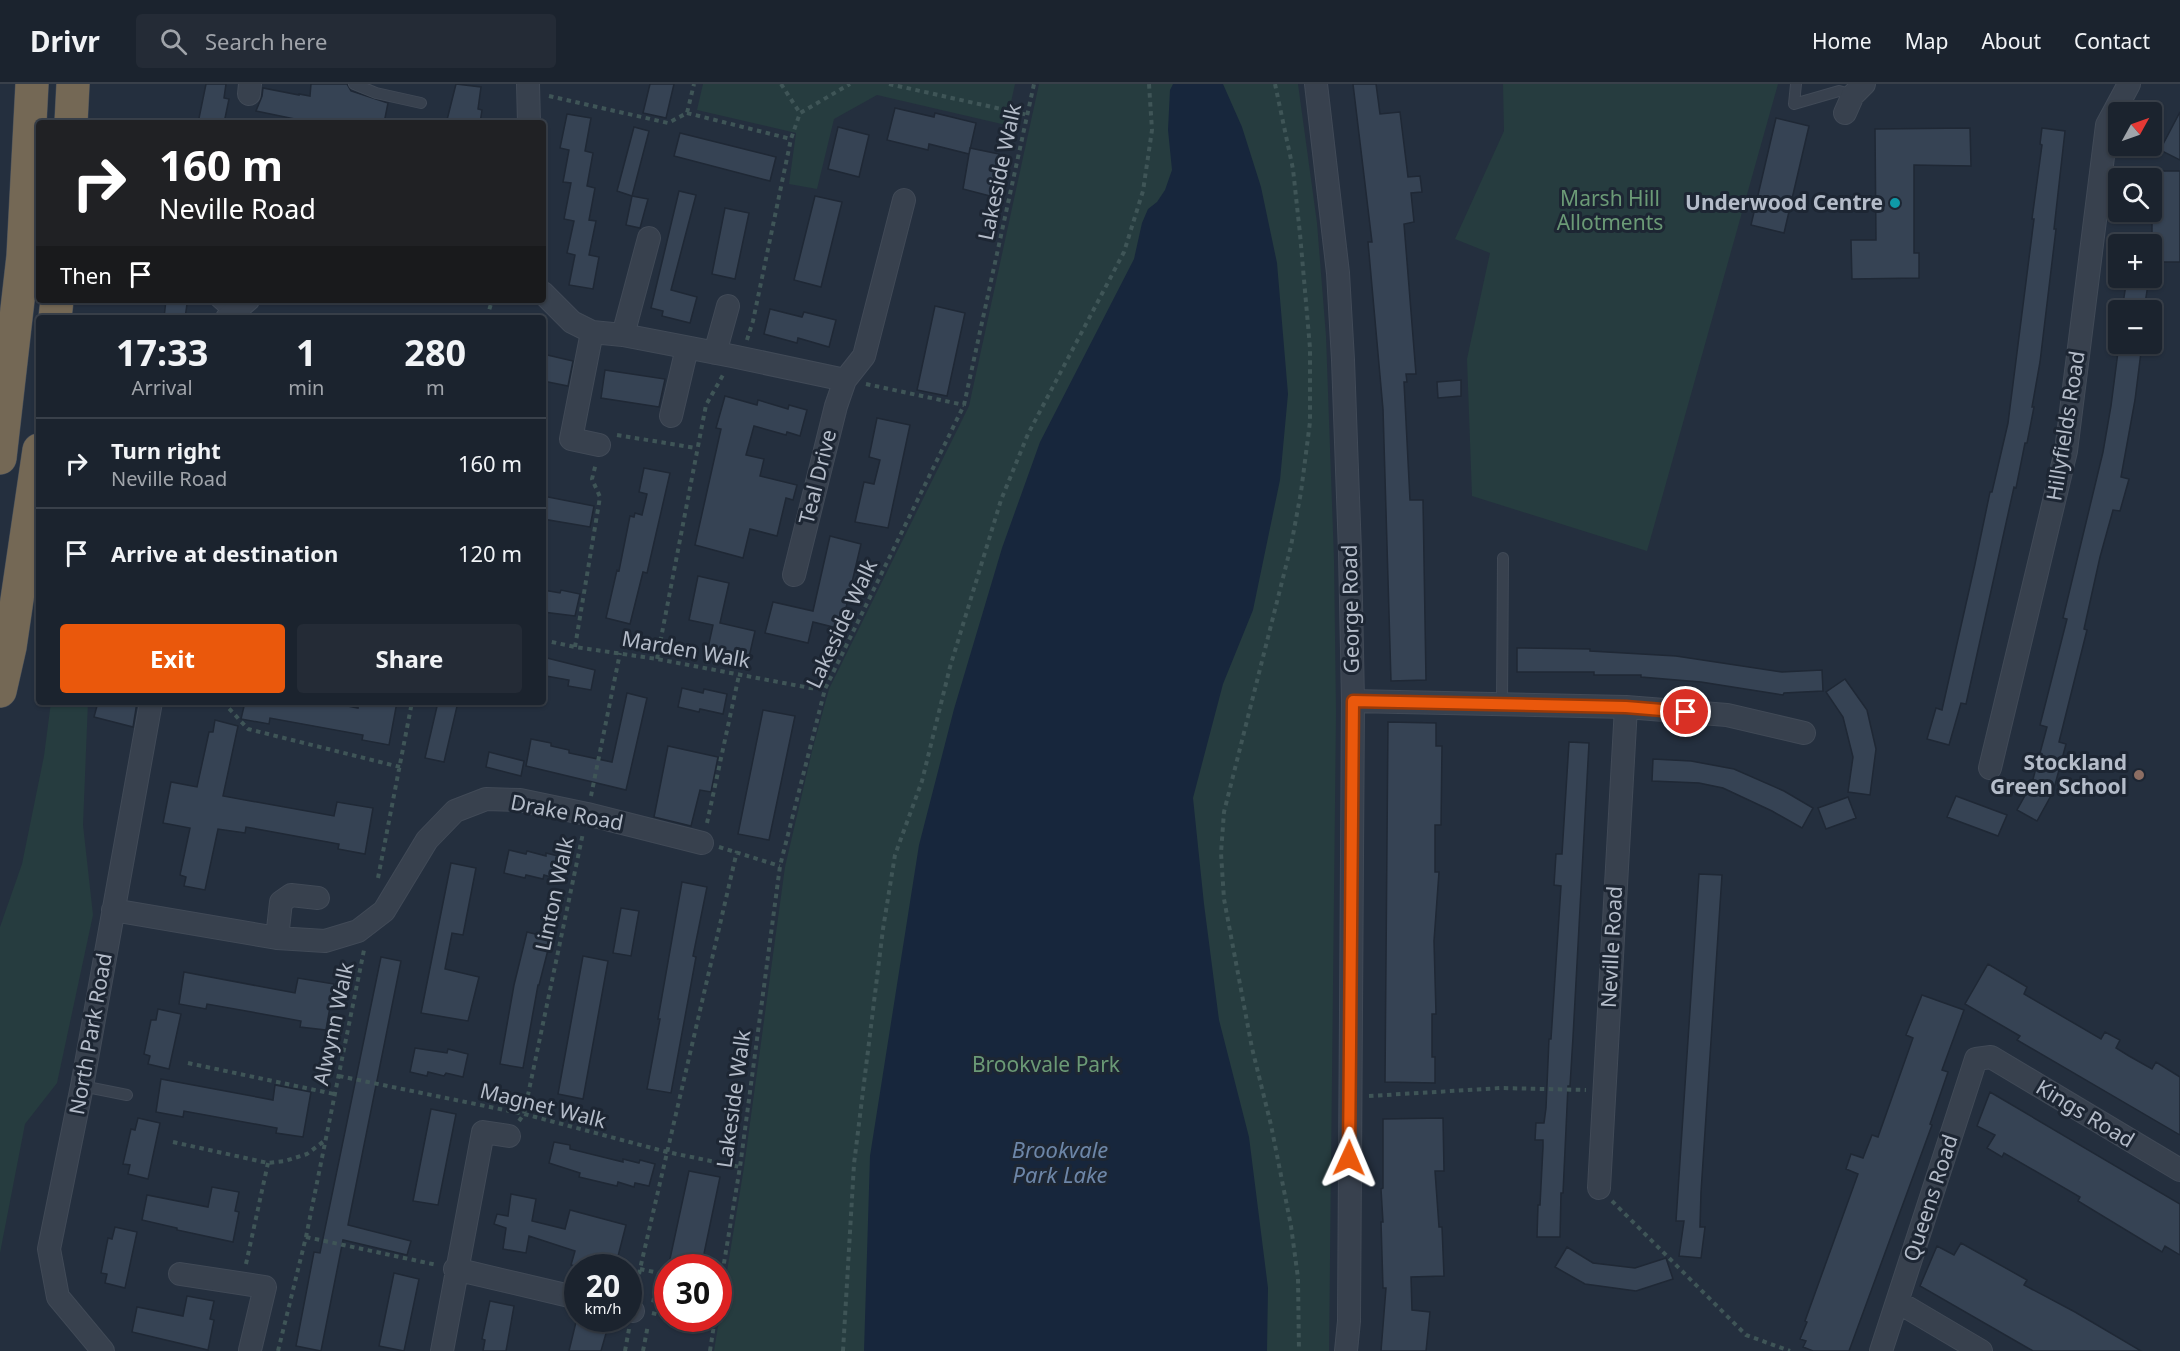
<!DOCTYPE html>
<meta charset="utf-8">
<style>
body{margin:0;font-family:"Noto Sans",sans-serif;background:#242b36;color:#f1f3f6;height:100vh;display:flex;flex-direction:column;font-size:22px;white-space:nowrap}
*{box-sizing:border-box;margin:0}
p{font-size:20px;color:#a0a4aa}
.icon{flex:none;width:33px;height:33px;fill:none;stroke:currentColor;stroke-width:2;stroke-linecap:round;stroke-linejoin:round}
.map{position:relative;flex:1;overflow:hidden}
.drawer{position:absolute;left:36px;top:231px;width:510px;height:390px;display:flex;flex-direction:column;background:#1b232e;border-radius:6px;box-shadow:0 2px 4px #0004,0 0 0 2px #39404a}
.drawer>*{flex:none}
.banner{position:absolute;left:36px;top:36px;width:510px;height:183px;border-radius:6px;box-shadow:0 2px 4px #0004,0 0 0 2px #39404a;background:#202124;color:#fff;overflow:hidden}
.needle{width:39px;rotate:50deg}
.fabs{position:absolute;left:2108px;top:18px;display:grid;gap:12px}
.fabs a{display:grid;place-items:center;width:54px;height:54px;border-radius:6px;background:#1b232e;box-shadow:0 2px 4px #0004,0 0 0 2px #39404a;font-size:30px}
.speed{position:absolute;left:564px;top:1170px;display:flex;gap:12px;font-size:30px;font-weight:700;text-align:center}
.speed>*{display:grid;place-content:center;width:78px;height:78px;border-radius:50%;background:#1b232e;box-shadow:0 2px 4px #0004,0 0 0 2px #39404a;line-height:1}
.speed small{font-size:15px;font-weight:400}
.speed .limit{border:9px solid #d22;background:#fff;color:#111}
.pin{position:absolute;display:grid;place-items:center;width:51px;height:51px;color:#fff;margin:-26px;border:3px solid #fff;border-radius:50%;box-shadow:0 2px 6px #0007}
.me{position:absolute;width:66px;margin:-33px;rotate:1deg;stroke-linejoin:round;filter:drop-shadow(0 0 4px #0008)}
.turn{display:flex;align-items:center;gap:21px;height:126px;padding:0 24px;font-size:27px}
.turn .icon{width:78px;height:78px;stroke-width:2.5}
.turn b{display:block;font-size:42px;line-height:51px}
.then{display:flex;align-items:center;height:57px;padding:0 24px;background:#0003;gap:12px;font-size:22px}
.eta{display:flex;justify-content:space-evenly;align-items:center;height:102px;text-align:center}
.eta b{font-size:36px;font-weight:700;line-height:42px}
.action{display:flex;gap:12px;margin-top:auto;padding:12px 24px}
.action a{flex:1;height:69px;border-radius:6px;background:#ea580c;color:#fff;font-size:24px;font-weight:700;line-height:69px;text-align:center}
.action a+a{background:#242b36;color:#f1f3f6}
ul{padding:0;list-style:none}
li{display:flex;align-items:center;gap:18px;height:90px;padding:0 24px;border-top:2px solid #39404a}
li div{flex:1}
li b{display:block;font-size:22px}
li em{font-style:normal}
header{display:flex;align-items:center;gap:36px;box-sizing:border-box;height:84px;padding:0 30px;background:#1b232e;border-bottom:2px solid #39404a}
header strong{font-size:28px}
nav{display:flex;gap:33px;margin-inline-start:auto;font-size:21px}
.search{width:420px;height:54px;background:#242b36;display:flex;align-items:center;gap:15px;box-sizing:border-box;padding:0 21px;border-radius:6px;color:#a0a4aa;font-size:22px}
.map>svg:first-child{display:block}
.green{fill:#263c3f}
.water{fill:#17263c}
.building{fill:#364354;stroke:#1f2835;stroke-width:1.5}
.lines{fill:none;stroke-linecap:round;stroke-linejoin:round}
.lane-casing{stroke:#414a57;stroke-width:12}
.street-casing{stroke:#414a57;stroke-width:24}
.highway-casing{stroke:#434c59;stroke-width:34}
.path{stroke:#3f5557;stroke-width:4;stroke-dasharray:4.5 4.5;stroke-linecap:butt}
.lane{stroke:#38414e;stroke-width:10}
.street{stroke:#38414e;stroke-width:22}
.highway{stroke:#746855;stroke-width:33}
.route-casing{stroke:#983908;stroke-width:15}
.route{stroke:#ea580c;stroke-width:10}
.culture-dot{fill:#0f9aa8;stroke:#1d2633;stroke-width:2}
.education-dot{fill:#8d6e63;stroke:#1d2633;stroke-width:2}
.labels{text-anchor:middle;stroke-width:6;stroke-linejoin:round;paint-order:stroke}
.street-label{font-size:21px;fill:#b4bcc9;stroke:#1d2633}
.park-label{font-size:21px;fill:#6b9a76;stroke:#1d2633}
.poi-label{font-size:21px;font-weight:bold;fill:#b4bcc9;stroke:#1d2633;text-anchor:end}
.water-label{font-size:22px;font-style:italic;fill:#6d86a8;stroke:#1d2633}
</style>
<header>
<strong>Drivr</strong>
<div class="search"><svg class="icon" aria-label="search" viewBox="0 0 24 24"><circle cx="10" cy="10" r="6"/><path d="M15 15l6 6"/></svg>Search here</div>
<nav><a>Home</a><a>Map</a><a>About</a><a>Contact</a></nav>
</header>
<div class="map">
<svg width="2180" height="1267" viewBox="0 0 2180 1267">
<rect width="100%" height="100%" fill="#242f3e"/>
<path class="green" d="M703,0H1015L1006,41L877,11L834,35L817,105L789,100L796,49L697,26Z
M1039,0H1298L1317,139L1326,252L1334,476L1336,628L1329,1267H714L744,1083L785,783L813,663L829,605L969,322Z
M1503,0H1778L1647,467L1472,412L1467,275L1490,169L1455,155L1504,47Z
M51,618H88L83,741L93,831L57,999L25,1040L0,1169V843L22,780L44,672Z"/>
<path class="water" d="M1173,0H1223L1242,43L1261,103L1277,179L1288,310L1280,396L1253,526L1223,600L1193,714L1204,820L1219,936L1249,1053L1268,1204L1267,1267H864L870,1072L919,761L954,625L1002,464L1040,358L1134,175L1142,139L1148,125L1157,118L1165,106L1172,86L1168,46L1170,6Z"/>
<path class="building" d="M206,0H226L224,14L229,15L224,39H198Z
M311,0H347L351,7L388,19L384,39H314L256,27L262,12L263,4L299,11V10L310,12Z
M456,0L481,3L478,25L482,26L480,39H462L447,36Z
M650,0H674L666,34L643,29Z
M1353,0H1376L1380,30L1400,28L1408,93L1420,92L1422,108L1411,109L1414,138L1404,140L1416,290H1406L1407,298H1404L1410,416H1423L1426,596L1391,597L1383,325L1368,158H1372Z
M895,24L934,33L935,29L976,39L969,70L929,60L928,66L887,56Z
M2180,28V76L2160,66Z
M567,30L591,34L585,67L593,69L587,102L595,104L589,136L596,137L589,171L599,173L593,205L569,201L575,171L567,169L574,137L564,135L571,99L563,98L569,66L560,64Z
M1776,34L1809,42L1784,149L1751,141Z
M634,43L649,47L632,112L617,107Z
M838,43L869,51L859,93L828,85Z
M1970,44L1971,82L1914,81V169H1919V194L1852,195L1851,156H1876L1875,45Z
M2042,44L2065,47L2054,145H2056L2040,278L2032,323H2034L2027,359H2025L2016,404L2014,403L1966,620L1961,619L1949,661L1927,655L1936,624L1942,626L1975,480L1990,408H1992L2008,339L2034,135H2032L2042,61L2040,60Z
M680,49L776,73L770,97L674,72Z
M970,64L999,70L990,112L963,105Z
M2152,87H2180V178H2152Z
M679,107L696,111L671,206L697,213L690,239L662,232L663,227L651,224Z
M632,112L648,115L640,144L626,141Z
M815,112L842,118L821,203L794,196Z
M725,124L749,129L735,195L712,190Z
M2127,194H2149L2144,226H2122Z
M166,216H182V219L187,220L185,234H164Z
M935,222L965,229L947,312L917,306Z
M770,225L802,233L804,228L836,236L829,263L798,254L797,259L764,250Z
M2119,260H2142L2135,316L2121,393L2129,395L2120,427L2113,426L2100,473L2084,545L2087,546L2059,658L2066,660L2062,675L2053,708L2037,737L2017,726L2032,699L2047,643L2040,641L2067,535L2063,534L2103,368L2111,322Z
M543,270L573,277L568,302L543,297Z
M605,286L665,295L659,323L601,314Z
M1461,296V312L1438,314L1437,298Z
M725,312L757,321L758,316L788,325L789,321L807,326L800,352L787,348L786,351L754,342L746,371L764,375L760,392L797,401L793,416L786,414L777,452L750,445L743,474L695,461L721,345L716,344Z
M877,334L910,341L888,444L855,438L864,398L874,400L880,376L869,373Z
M644,384L670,389L647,489L643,488L630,540L606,534L617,486L619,487L630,432L634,433L635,429L642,431L647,410L639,408Z
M543,412L594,422L590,443L543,435Z
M830,452L861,460L841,545L813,538L808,559L765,549L773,518L813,527Z
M698,492L729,499L720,539L755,547L749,573L708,564L713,541L689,536Z
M543,506L560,509L561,506L580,510L575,532L543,528Z
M1517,564L1590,565V567L1676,572L1782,588L1822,586L1823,607L1784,609L1783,611L1701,598L1641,593V591H1594V588H1517Z
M543,573L595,586L591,606L568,602L569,596L546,592L543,590Z
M1845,595L1867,626L1876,665L1870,711L1848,708L1853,673L1843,633L1826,608Z
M682,604L703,609L704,605L727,610L723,630L700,625L699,628L678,623Z
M627,609L647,614L626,706L526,682L531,655L551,659V662L569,666V669L612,678Z
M98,618H137L133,643L94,633Z
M245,618H328L358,624L359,618H397L389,661L362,656L363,651L270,634L269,640L241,635Z
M438,618H458L444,678L425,674Z
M763,626L795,632L769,756L738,750Z
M215,636L238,642L223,712L334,732L337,718L373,724L365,770L338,765L339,760L246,743L245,749L218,745L205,806L184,802L186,793L180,791L190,744L163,739L171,698L197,703L209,648H213Z
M1388,638L1436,639V662H1442L1441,741H1435V788H1439L1434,857L1436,930H1432V973H1435V999L1385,998Z
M1569,658L1589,659L1573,953L1570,1002H1568L1563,1109H1561L1560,1153H1537L1538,1121H1540L1543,1063V1056H1535L1536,1039H1544L1546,1024L1549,955H1551L1561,802L1554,801L1556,770H1562Z
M668,662L718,673L711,708L700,706L691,742L654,733Z
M489,668L524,677L521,692L486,683Z
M1653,675L1691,677L1734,685L1784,707L1813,724L1802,744L1772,727L1723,704L1699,699L1652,697Z
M1956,712L2007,731L1998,752L1947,733Z
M1848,713L1856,734L1826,745L1818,724Z
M509,766L526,770L527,767L546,772V769L566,774L561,796L544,791L543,795L526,791L525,794L504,789Z
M451,779L476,784L463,851L452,849L445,885L479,893L468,937L421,929Z
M1699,790L1722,791L1701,1108L1700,1143H1705L1701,1174L1679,1172L1684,1137H1676Z
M682,798L707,803L693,872L696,873L671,1009L647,1005L660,935H658Z
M621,824L639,827L631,872L613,869Z
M527,848L551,854L539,901H538L523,984L500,980L514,901Z
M583,872L608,877L583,1015L558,1010Z
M381,873L401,877L348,1141L411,1157L407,1171L343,1156L321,1267L296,1262L314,1168L320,1169Z
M1988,880L2027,903L2024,910L2101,955L2105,948L2120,956L2116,964L2129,972L2152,985L2156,978L2180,993V1051L2017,956L2020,952L1965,920Z
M184,888L295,909L298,894L334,900L326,946L300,943L301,937L207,920L206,925L179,920Z
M1922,911L1964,926L1942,986L1948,988L1930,1040L1932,1041L1849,1267H1813L1803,1263L1806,1257L1800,1255L1807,1238L1805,1237L1858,1090L1846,1085L1851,1070L1863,1074L1872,1051L1878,1053L1913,954L1906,951Z
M158,925L181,930L169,985L148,980L150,972L144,970L151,936H156Z
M415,964L447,969L448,965L468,970L463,993L446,989L444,992L428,988L427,992L410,988Z
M161,995L273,1016L275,1001L311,1008L303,1053L276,1049L277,1044L184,1027L183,1033L156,1028Z
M1990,1008L2180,1120V1171L2165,1162L2162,1168L2078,1117L2080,1113L2004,1069L2002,1073L1987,1064L1995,1051L1977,1042Z
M431,1025L456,1030L438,1121L413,1117Z
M138,1034L160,1039L148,1095L128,1090L130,1081L123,1080L131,1045L135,1046Z
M1443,1034L1444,1087H1435L1439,1143H1442L1444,1192L1411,1193L1412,1226L1430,1228L1426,1267H1381L1386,1204H1383L1381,1138H1383L1381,1105L1383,1104V1035Z
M554,1058L570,1061V1065L623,1078V1075L639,1079L640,1076L655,1080L649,1102L635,1099L634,1103L618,1098L617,1102L579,1093L580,1089L549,1079Z
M689,1087L720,1093L701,1184H668Z
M212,1103L239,1108L235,1127L239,1128L233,1158L177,1146V1144L142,1136L147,1111L208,1123Z
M511,1110L536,1115L532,1137L565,1145L570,1126L626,1141L615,1184H588L571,1181L575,1167L529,1152L526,1169L503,1165L506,1144L494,1140L497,1130L508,1132Z
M115,1143L137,1148L125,1204L105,1199L107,1190L101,1189L108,1154L112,1155Z
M1961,1159L2027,1196L2024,1201L2075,1228L2141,1267H2033L1920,1202L1937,1162L1954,1171Z
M1567,1163L1593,1179L1635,1184L1666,1174L1673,1195L1636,1207L1585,1200L1555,1183Z
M394,1189L419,1195L404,1267L379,1262Z
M187,1212L214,1217L210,1235L214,1236L208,1266L132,1248L137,1223L183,1232Z
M490,1217L514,1222L506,1267H483L485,1256L482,1255Z
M576,1238L607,1246L601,1267H569Z"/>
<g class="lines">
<defs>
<path id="lane" d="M354,0L376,9L421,19
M1796,0L1794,20L1839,7L1853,11
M215,216L231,230
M1502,620L1503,474
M82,1002L127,1011"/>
<path id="street" d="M528,0L529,39
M1316,0L1338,189L1343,276L1350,468L1353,617L1349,1237L1346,1267
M249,10L250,0
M1845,29L1853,11L1864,0
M543,209L572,238L592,248L623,251L732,272L845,296
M227,234L248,216
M592,248L571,355L599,361
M623,251L649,154
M715,269L728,222
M671,332L687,264
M794,491L836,322L845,296L864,272L904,116
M1353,617L1626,623L1727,631L1804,649
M1990,684L2066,367L2107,41L2129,0
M113,826L277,854L325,857L358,847L384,827L427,756L455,727L486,715L520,716L587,730L702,759
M277,854L281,818L291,811L318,814
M1599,1104L1626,623
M455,1185L578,1214
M180,1190L265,1203L250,1266
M1898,1218L1981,1267
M628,1226L633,1227
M103,1267L58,1213L49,1165L82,1002L151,618
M442,1267L483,1048L509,1052
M1881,1267L1976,975L1991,973L2180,1086"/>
<path id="highway" d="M71,39L73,0
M55,234L57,216
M0,374L23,172L32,0
M0,607L10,563L39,366"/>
</defs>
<use href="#lane" class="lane-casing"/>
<use href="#street" class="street-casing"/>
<use href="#highway" class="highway-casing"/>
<path class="path" d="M781,0L800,29
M889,0L1028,31
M1275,0L1293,85L1300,150L1310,264V338L1301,408L1291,462L1224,728L1221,769L1224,815L1252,964L1271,1041L1291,1142L1298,1194L1299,1267
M549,12L668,39L687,29L694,0
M687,29L791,55
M487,234L492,216
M747,256L753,237L791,55L800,29L850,0
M866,300L964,321
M617,351L696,364
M543,556L575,563L657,575L810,604L825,605
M575,563L600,413L592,395L596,379
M657,575L706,321L723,291
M223,618L248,645L400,683
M591,712L620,569
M707,739L739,591
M719,763L780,782
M378,794L412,618
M188,979L334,1010
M339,992L524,1030L667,1068L740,1083
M1369,1012L1501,1004L1586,1006
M519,1037L524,1030L583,749
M173,1058L268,1079L285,1077L307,1070L324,1057
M1612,1117L1746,1251L1790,1267
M306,1153L437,1181
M246,1180L268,1079
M640,1185L659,1189L653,1219
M636,1208L640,1185L737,767
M718,1215L740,1083L780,782L825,605L964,321L1034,0
M652,1229L668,1233
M672,1234L714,1245
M278,1267L306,1153L364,866
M625,1267L629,1245
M643,1267L648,1241
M710,1267L715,1234
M843,1267L854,1080L883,845L895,771L922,697L950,583L1001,416L1028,350L1124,168L1143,107L1152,46L1149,0"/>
<use href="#lane" class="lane"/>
<use href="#street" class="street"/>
<use href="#highway" class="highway"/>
</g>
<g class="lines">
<defs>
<path id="route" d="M1349,1074L1353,617L1626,623L1686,628"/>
</defs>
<use href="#route" class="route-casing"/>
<use href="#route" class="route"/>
</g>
<circle class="culture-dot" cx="1895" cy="119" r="6"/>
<circle class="education-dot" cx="2139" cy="691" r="6"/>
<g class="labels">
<g class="street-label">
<text transform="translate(1000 88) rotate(-78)" y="7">Lakeside Walk</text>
<text transform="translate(2066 342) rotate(-81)" y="7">Hillyfields Road</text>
<text transform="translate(818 393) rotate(-76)" y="7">Teal Drive</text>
<text transform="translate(1351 525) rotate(-91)" y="7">George Road</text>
<text transform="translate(842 540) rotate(-65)" y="7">Lakeside Walk</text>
<text transform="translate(686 566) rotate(10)" y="7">Marden Walk</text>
<text transform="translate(567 729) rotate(11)" y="7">Drake Road</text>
<text transform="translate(555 810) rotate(-78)" y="7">Linton Walk</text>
<text transform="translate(1612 863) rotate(-87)" y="7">Neville Road</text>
<text transform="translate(334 940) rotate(-78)" y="7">Alwynn Walk</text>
<text transform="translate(91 950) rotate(-80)" y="7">North Park Road</text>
<text transform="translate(734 1015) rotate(-82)" y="7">Lakeside Walk</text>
<text transform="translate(543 1022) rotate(14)" y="7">Magnet Walk</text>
<text transform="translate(2085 1030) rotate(31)" y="7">Kings Road</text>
<text transform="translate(1931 1114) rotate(-72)" y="7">Queens Road</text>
</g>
<g class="park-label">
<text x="1610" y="122">Marsh Hill<tspan x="1610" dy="24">Allotments</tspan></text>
<text x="1046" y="988">Brookvale Park</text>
</g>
<g class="poi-label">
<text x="1883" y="126">Underwood Centre</text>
<text x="2127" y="686">Stockland<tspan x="2127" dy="24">Green School</tspan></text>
</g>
<g class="water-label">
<text x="1060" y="1074">Brookvale<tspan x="1060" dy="25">Park Lake</tspan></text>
</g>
</g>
</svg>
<div class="fabs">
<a><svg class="needle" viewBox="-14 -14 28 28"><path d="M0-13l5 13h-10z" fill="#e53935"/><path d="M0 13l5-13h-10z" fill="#a0a4aa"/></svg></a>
<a><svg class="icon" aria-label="search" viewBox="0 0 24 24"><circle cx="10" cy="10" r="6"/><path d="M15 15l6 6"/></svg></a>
<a>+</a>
<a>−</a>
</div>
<div class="speed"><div>20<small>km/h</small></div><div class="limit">30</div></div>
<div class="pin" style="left:1686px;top:628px;background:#d93025"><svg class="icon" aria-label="arrive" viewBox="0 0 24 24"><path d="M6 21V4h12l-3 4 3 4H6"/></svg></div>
<svg class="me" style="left:1349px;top:1074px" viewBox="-20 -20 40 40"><path d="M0-17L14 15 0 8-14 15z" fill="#ea580c" stroke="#fff" stroke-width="4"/></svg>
<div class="banner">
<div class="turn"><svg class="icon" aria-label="right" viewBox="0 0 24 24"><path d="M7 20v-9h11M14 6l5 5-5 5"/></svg><div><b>160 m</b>Neville Road</div></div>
<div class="then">Then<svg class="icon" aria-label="arrive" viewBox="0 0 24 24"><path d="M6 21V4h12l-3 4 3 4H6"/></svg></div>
</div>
<section class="drawer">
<div class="eta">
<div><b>17:33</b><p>Arrival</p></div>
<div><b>1</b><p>min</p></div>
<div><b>280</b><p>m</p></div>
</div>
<ul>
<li><svg class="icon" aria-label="right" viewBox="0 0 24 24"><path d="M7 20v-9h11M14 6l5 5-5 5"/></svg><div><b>Turn right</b><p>Neville Road</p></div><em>160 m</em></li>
<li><svg class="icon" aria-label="arrive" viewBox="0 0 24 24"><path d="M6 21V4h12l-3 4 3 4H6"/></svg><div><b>Arrive at destination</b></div><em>120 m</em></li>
</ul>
<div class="action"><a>Exit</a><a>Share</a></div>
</section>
</div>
